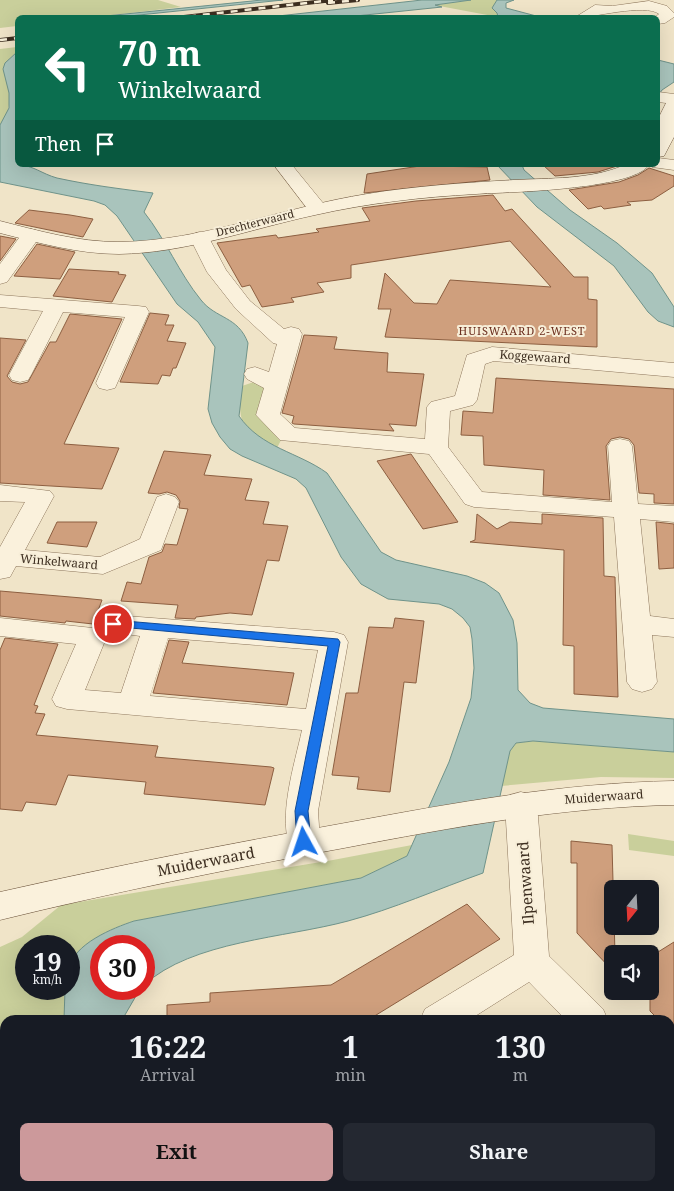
<!DOCTYPE html>
<style>
body{margin:0;font-family:"Noto Serif",serif;background:#242831;color:#f1f3f6;height:100vh;display:flex;flex-direction:column;font-size:19px;white-space:nowrap}
*{box-sizing:border-box;margin:0}
p{font-size:16px;color:#9ea1a6}
.icon{flex:none;width:28px;height:28px;fill:none;stroke:currentColor;stroke-width:2;stroke-linecap:round;stroke-linejoin:round}
.map{position:relative;flex:1;overflow:hidden}
.panel{position:absolute;left:0px;top:1015px;width:675px;height:176px;display:flex;flex-direction:column;background:#171b24;border-radius:15px 15px 0 0;box-shadow:0 5px 20px #0002}
.panel>*{flex:none}
.top-card{position:absolute;left:15px;top:15px;width:645px;height:152px;border-radius:8px;box-shadow:0 5px 20px #0002;background:#0b6e4f;color:#fff;overflow:hidden}
.needle{width:32px;rotate:198deg}
.controls{position:absolute;left:604px;top:880px;display:grid;gap:10px}
.controls a{display:grid;place-items:center;width:55px;height:55px;border-radius:8px;background:#171b24;box-shadow:0 5px 20px #0002;font-size:25px}
.speed{position:absolute;left:15px;top:935px;display:flex;gap:10px;font-size:25px;font-weight:700;text-align:center}
.speed>*{display:grid;place-content:center;width:65px;height:65px;border-radius:50%;background:#171b24;box-shadow:0 5px 20px #0002;line-height:1}
.speed small{font-size:12px;font-weight:400}
.speed .limit{border:8px solid #d22;background:#fff;color:#111}
.pin{position:absolute;display:grid;place-items:center;width:42px;height:42px;color:#fff;margin:-21px;border:2px solid #fff;border-radius:50%;box-shadow:0 1px 5px #0007}
.me{position:absolute;width:55px;margin:-28px;rotate:355deg;stroke-linejoin:round;filter:drop-shadow(0 0 4px #0008)}
.turn{display:flex;align-items:center;gap:18px;height:105px;padding:0 20px;font-size:22px}
.turn .icon{width:65px;height:65px;stroke-width:2.5}
.turn b{display:block;font-size:35px;line-height:42px}
.then{display:flex;align-items:center;height:48px;padding:0 20px;background:#0003;gap:10px;font-size:19px}
.eta{display:flex;justify-content:space-evenly;align-items:center;height:85px;text-align:center}
.eta b{font-size:30px;font-weight:700;line-height:35px}
.primary-button{display:flex;gap:10px;margin-top:auto;padding:10px 20px}
.primary-button a{flex:1;height:58px;border-radius:8px;background:#cc999b;color:#111;font-size:20px;font-weight:700;line-height:58px;text-align:center}
.primary-button a+a{background:#242831;color:#f1f3f6}
.map>svg:first-child{display:block}
.green{fill:#c9cf9b}
.water{fill:#a9c4bc;stroke:#6f938a}
.building{fill:#cf9f7d;stroke:#8d5f41}
.lines{fill:none;stroke-linecap:round;stroke-linejoin:round}
.street-casing{stroke:#8d765c;stroke-width:1}
.secondary-casing{stroke:#6f573f;stroke-width:1}
.street{fill:#faf1dc;fill-rule:evenodd}
.secondary{fill:#faf1dc;fill-rule:evenodd}
.rail-casing{stroke:#3d2e20;stroke-width:4}
.rail{stroke:#f7eed8;stroke-width:2.5;stroke-dasharray:7;stroke-linecap:butt}
.route{fill:#1a73e8;stroke:#114b97}
.labels{text-anchor:middle;stroke-width:4;stroke-linejoin:round;paint-order:stroke}
.far-street-label{font-size:11px;fill:#3d2e20;stroke:#f7eed8}
.far-neighbourhood-label{font-size:11px;letter-spacing:1px;fill:#6b2e1e;stroke:#f7eed8}
.street-label{font-size:12px;fill:#3d2e20;stroke:#f7eed8}
.near-street-label{font-size:15px;fill:#3d2e20;stroke:#f7eed8}
</style>
<div class="map">
<svg width="674" height="1191" viewBox="0 0 674 1191">
<rect width="100%" height="100%" fill="#f0e4c8"/>
<path class="green" d="M0,0H158L181,7L96,17L18,18L17,26L0,28Z
M471,0H497L493,9L497,13L498,17L434,5Z
M17,47V52L10,58L3,69C10,86 14,110 0,125V49Z
M274,375L283,436L277,448C243,429 236,426 242,386Z
M533,741L674,752V778L601,777L501,786L510,751L516,743Z
M628,834L674,841V856L629,850Z
M412,845L407,856L361,878L134,921C106,930 83,942 69,968V946H26V989H65L64,1020H5V1186H59L58,1191H0V947L22,937L61,905L333,860Z"/>
<path class="water" d="M262,0H283L120,17H96Z
M422,0H471L435,5L442,7L346,17H269Z
M497,0H514L506,3V8L540,17H498L497,13L492,8Z
M17,52L18,165C33,165 42,174 57,178C89,185 121,189 153,193L144,212C166,240 179,273 201,300C216,319 238,316 248,343L239,416C261,448 298,452 327,473L381,552L396,560L467,576L485,583L499,593L513,620L517,643L518,690L530,703L543,708L674,719V752L533,741L516,743L510,751L483,873C438,889 393,909 348,921C285,938 192,941 144,985V946H101V989H140L122,1020H64L65,989H69C69,982 68,975 69,969C73,944 113,928 134,921L361,878L407,856L449,762L471,698L474,668L472,639L470,627L463,618L452,609L439,604L388,599L361,584L341,557L306,488L296,479L242,456L230,449L220,437L212,423L208,409L215,347L198,322L177,304L117,216L105,205L94,201L0,182V125L9,108V93L3,69L5,63Z
M658,60L674,64V82L662,90L658,96Z
M497,165H522L524,170L570,210L617,243L652,273L674,307V327L658,321L648,312L614,266L537,207Z
M59,1186H115V1191H58Z"/>
<path class="building" d="M543,165H620L598,172L555,176Z
M420,166L487,167L490,180L364,193L367,174Z
M649,168L674,176V186L652,200L627,202L631,205L604,209L601,206L588,209L569,190L619,182L638,175Z
M493,195L505,211L512,209L574,277H588V299L597,300V347L385,337L391,309H378L385,273L414,303L437,304L450,280L551,287L510,241L351,265V278L317,283L324,292L291,298L294,302L262,307L250,285L242,287L217,243L276,235L278,238L319,232L316,229L370,221L362,208L416,201Z
M29,210L70,215L93,219L83,237L15,223Z
M0,236L16,239L0,261Z
M37,244L75,252L60,279L14,276Z
M69,269L119,272L118,274L126,275L112,302L53,296Z
M150,313L169,315L165,325H174L167,341L186,343L176,368H173L170,376L162,375L158,384L120,382Z
M70,314L122,319L64,444L119,448L102,489L0,483V338L26,340L7,376L12,382L20,384L28,382L50,342H56Z
M304,335L337,337L334,349L388,353L387,372L424,374L416,426L389,424L394,431L294,424L292,423L294,416L282,413Z
M496,378L674,389V504L654,503V494L639,493L634,445L629,439L620,437L611,439L606,446L610,500L543,495L544,470L484,465L483,436L461,435L463,411L493,413Z
M164,451L211,455L204,475L252,479L245,500L269,502L263,524L288,526L279,561L267,560L252,615L230,613L196,617L195,619L175,618L178,605L121,601L127,582L141,584L149,557L162,552L165,544L177,545L188,509L179,508L180,501L176,495L167,492L159,494L148,493Z
M411,454L426,476L458,522L423,529L377,461Z
M477,514L497,529L510,522L542,524V514L603,518L604,576L615,577L618,697L574,694V646L563,645L564,550L470,542L475,540Z
M57,522H97L87,547L47,543Z
M656,522L674,524V568L659,569Z
M0,591L82,598L102,600L93,624L66,621L65,623L0,616Z
M395,618L424,621L416,683L404,682L390,792L357,789L359,777L332,775L346,693H358L369,627L393,628Z
M5,638L58,644L34,705L38,706L35,713L45,714L36,735L158,746L155,757L271,767L274,768L265,805L144,794L146,782L68,775L56,805L26,802L22,811L0,809V650Z
M169,640L189,642L182,663L294,673L287,705L153,693Z
M571,841L612,845L615,954H612V970L577,933V863H571Z
M467,904L500,939L368,1020H360L357,1017L329,1020H167V1005L210,1002V993L331,985Z
M674,942V1034L670,1031V1020H659L650,1011V957Z"/>
<g class="lines">
<defs>
<path id="street" d="M649,1L667,6L674,13V17L665,23L658,24V18H654L659,14C645,3 592,18 574,18L595,5L612,6Z
M658,92L674,94V104L658,102Z
M658,158L674,160V170L652,167L650,165H658Z
M274,165H292L327,208L324,212H310Z
M31,229L38,231L41,235L7,282L0,284V264L24,231Z
M200,232L207,234L226,270L250,301L284,329L291,327L299,329L302,334L280,414L295,428L425,439L427,407L431,402L455,396L467,355L492,347L674,363V377L494,361L485,364L477,400L473,405L450,411L448,447L482,492L612,502L608,446L611,441L620,439L629,441L632,446L638,504L674,506V522L640,519L650,616L674,619V637L652,635L657,682L652,689L642,692L632,689L627,682L614,517L474,507L465,504L429,454L280,440L256,415L264,388L247,379L244,374L247,369L255,367L269,372L277,344L273,343L236,309L207,272L190,238L193,234Z
M0,295L138,306L146,307L149,312L115,388L107,390L99,388L96,383L125,317L63,312L31,375L28,380L20,382L12,380L9,375L43,311L0,307Z
M0,485L50,491L54,496L25,550L100,557L140,539L157,497L166,494L175,497L179,502L161,550L103,574L16,566L10,577L0,579V547L25,502L0,501Z
M113,615L334,632L344,635L348,642L318,811L320,842L316,851L304,855L292,851C276,820 295,763 302,730L67,709L56,706L52,699L76,644L0,636V618L102,629L99,624L103,617ZM104,631L140,636L121,693L85,690L107,636ZM168,638L318,650L306,709L150,696Z
M521,792L532,795L537,804L549,956L603,1009L608,1020H566L529,982L469,1020H420L425,1009L514,955L505,804L510,795Z
M670,1083L674,1084V1121L670,1120Z
M225,1186H265L266,1191H226Z"/>
<path id="secondary" d="M674,98V137L664,156L658,157V119L668,99Z
M625,165H649C631,190 508,192 476,194C422,197 368,203 315,215C250,229 186,253 119,254C79,254 39,243 0,233V221C39,231 78,242 119,242C203,241 284,207 367,194C415,186 464,183 513,180C550,178 590,180 625,165Z
M674,781V805C562,807 454,827 344,848C229,869 114,892 0,920V892C114,866 229,844 345,823C454,803 562,783 674,781Z"/>
</defs>
<use href="#street" class="street-casing"/>
<use href="#secondary" class="secondary-casing"/>
<use href="#street" class="street"/>
<use href="#secondary" class="secondary"/>
<defs>
<path id="rail" d="M328,3L358,0
M175,18L333,0
M0,40L18,38"/>
</defs>
<use href="#rail" class="rail-casing"/>
<use href="#rail" class="rail"/>
</g>
<path class="route" d="M113,620L338,639L340,642L308,811L311,842L309,846H299L297,842L295,811L328,646L109,626V621Z"/>
<g class="labels">
<g class="far-street-label">
<text transform="translate(255 223) rotate(-14)" y="4">Drechterwaard</text>
</g>
<g class="far-neighbourhood-label">
<text x="522" y="335">HUISWAARD 2-WEST</text>
</g>
<g class="street-label">
<text transform="translate(535 357) rotate(4)" y="4">Koggewaard</text>
<text transform="translate(59 562) rotate(5)" y="4">Winkelwaard</text>
<text transform="translate(604 797) rotate(-4)" y="4">Muiderwaard</text>
</g>
<g class="near-street-label">
<text transform="translate(206 862) rotate(-11)" y="5">Muiderwaard</text>
<text transform="translate(526 883) rotate(-94)" y="5">Ilpenwaard</text>
</g>
</g>
</svg>
<div class="controls">
<a><svg class="needle" viewBox="-14 -14 28 28"><path d="M0-13l5 13h-10z" fill="#e53935"/><path d="M0 13l5-13h-10z" fill="#9ea1a6"/></svg></a>
<a><svg class="icon" aria-label="sound" viewBox="0 0 24 24"><path d="M4 9h4l5-4v14l-5-4H4zM17 9q2 3 0 6"/></svg></a>
</div>
<div class="speed"><div>19<small>km/h</small></div><div class="limit">30</div></div>
<div class="pin" style="left:113px;top:624px;background:#d93025"><svg class="icon" aria-label="arrive" viewBox="0 0 24 24"><path d="M6 21V4h12l-3 4 3 4H6"/></svg></div>
<svg class="me" style="left:304px;top:842px" viewBox="-20 -20 40 40"><path d="M0-17L14 15 0 8-14 15z" fill="#1a73e8" stroke="#fff" stroke-width="4"/></svg>
<div class="top-card">
<div class="turn"><svg class="icon" aria-label="left" viewBox="0 0 24 24"><path d="M17 20v-9H6M10 6l-5 5 5 5"/></svg><div><b>70 m</b>Winkelwaard</div></div>
<div class="then">Then<svg class="icon" aria-label="arrive" viewBox="0 0 24 24"><path d="M6 21V4h12l-3 4 3 4H6"/></svg></div>
</div>
<section class="panel">
<div class="eta">
<div><b>16:22</b><p>Arrival</p></div>
<div><b>1</b><p>min</p></div>
<div><b>130</b><p>m</p></div>
</div>
<div class="primary-button"><a>Exit</a><a>Share</a></div>
</section>
</div>
